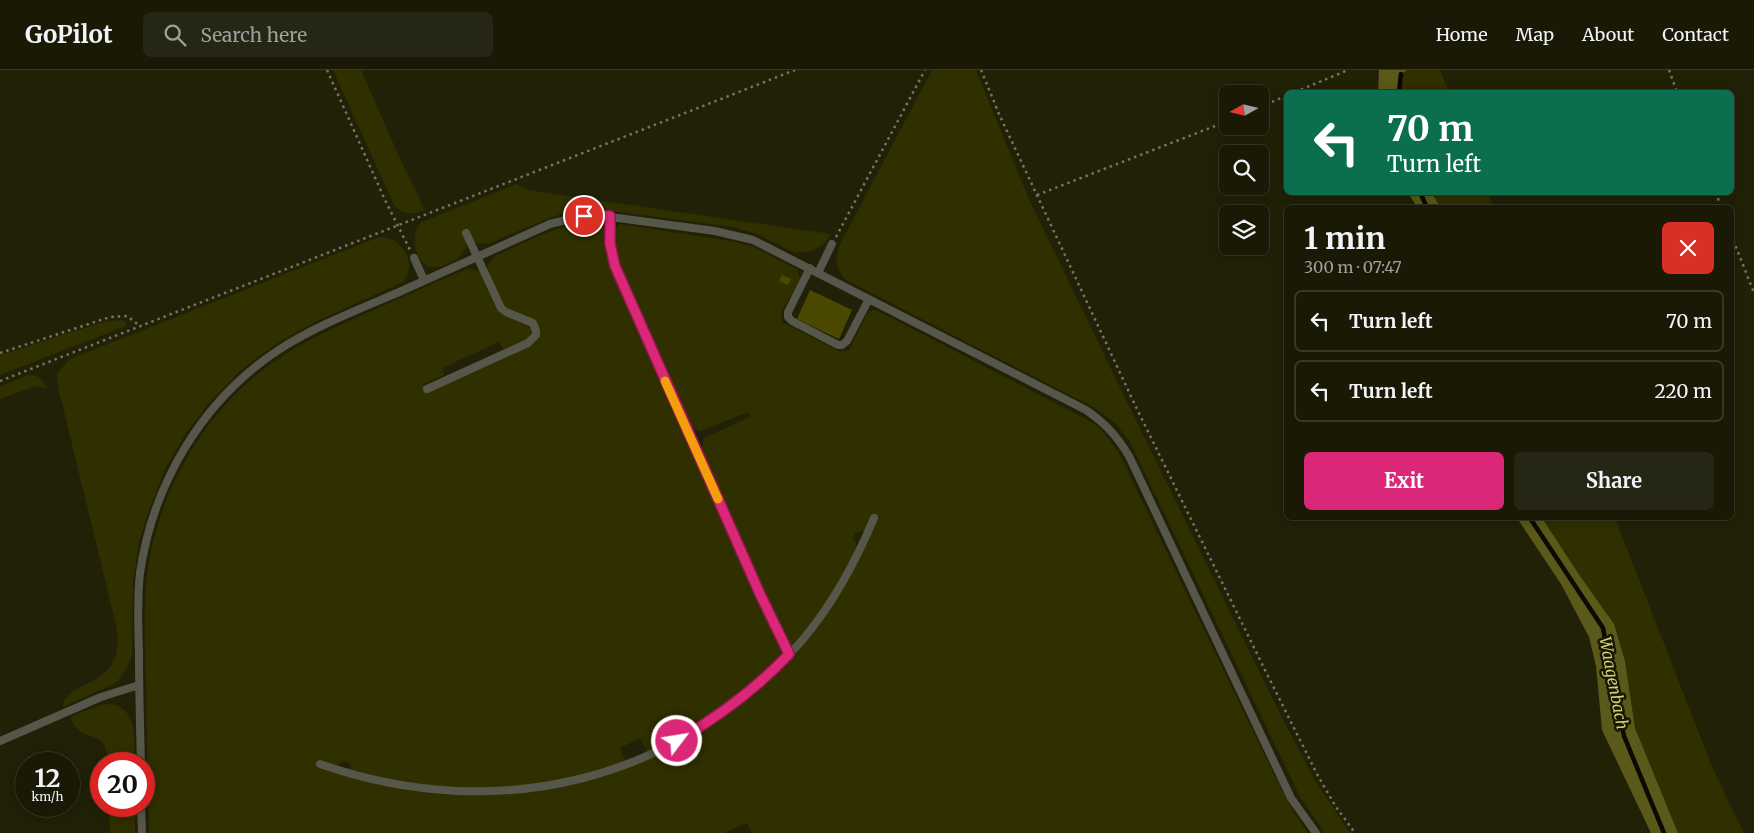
<!DOCTYPE html>
<meta charset="utf-8">
<style>
body{margin:0;font-family:Merriweather,serif;background:#262614;color:#f1f3f6;height:100vh;display:flex;flex-direction:column;font-size:19px;white-space:nowrap}
*{box-sizing:border-box;margin:0}
p{font-size:16px;color:#9fa09b}
.icon{flex:none;width:28px;height:28px;fill:none;stroke:currentColor;stroke-width:2;stroke-linecap:round;stroke-linejoin:round}
.map{position:relative;flex:1;overflow:hidden}
.side{position:absolute;left:1284px;top:135px;width:450px;height:315px;display:flex;flex-direction:column;background:#191906;border-radius:8px;box-shadow:0 2px 12px #0003,0 0 0 1px #373828}
.side>*{flex:none}
.top-card{position:absolute;left:1284px;top:20px;width:450px;height:105px;border-radius:8px;box-shadow:0 2px 12px #0003,0 0 0 1px #373828;background:#0b6e4f;color:#fff;overflow:hidden}
.needle{width:32px;rotate:262deg}
.controls{position:absolute;left:1219px;top:15px;display:grid;gap:10px}
.controls a{display:grid;place-items:center;width:50px;height:50px;border-radius:8px;background:#191906;box-shadow:0 2px 12px #0003,0 0 0 1px #373828;font-size:25px}
.speed{position:absolute;left:15px;top:682px;display:flex;gap:10px;font-size:25px;font-weight:700;text-align:center}
.speed>*{display:grid;place-content:center;width:65px;height:65px;border-radius:50%;background:#191906;box-shadow:0 2px 12px #0003,0 0 0 1px #373828;line-height:1}
.speed small{font-size:12px;font-weight:400}
.speed .limit{border:8px solid #d22;background:#fff;color:#111}
.pin{position:absolute;display:grid;place-items:center;width:42px;height:42px;color:#fff;margin:-21px;border:2px solid #fff;border-radius:50%;box-shadow:0 1px 5px #0007}
.me{position:absolute;width:55px;margin:-28px;rotate:59deg;stroke-linejoin:round;filter:drop-shadow(0 0 4px #0008)}
.turn{display:flex;align-items:center;gap:18px;height:105px;padding:0 20px;font-size:22px}
.turn .icon{width:65px;height:65px;stroke-width:2.5}
.turn b{display:block;font-size:35px;line-height:42px}
.round{display:grid;place-items:center;flex:none;width:52px;height:52px;border-radius:8px;background:#262614}
.summary{display:flex;align-items:center;justify-content:space-between;height:85px;padding:0 20px}
h1{font-size:30px;font-weight:700;line-height:38px}
.cta{display:flex;gap:10px;margin-top:auto;padding:10px 20px}
.cta a{flex:1;height:58px;border-radius:8px;background:#db2777;color:#fff;font-size:20px;font-weight:700;line-height:58px;text-align:center}
.cta a+a{background:#262614;color:#f1f3f6}
ul{padding:0;list-style:none}
li{display:flex;align-items:center;gap:15px;height:62px;margin:0 10px 8px;padding:0 10px;border:2px solid #373828;border-radius:8px}
li div{flex:1}
li b{display:block;font-size:19px}
li em{font-style:normal}
header{display:flex;align-items:center;gap:30px;box-sizing:border-box;height:70px;padding:0 25px;background:#191906;border-bottom:1px solid #373828}
header strong{font-size:24px}
nav{display:flex;gap:28px;margin-inline-start:auto;font-size:18px}
.search{width:350px;height:45px;background:#262614;display:flex;align-items:center;gap:12px;box-sizing:border-box;padding:0 18px;border-radius:8px;color:#9fa09b;font-size:19px}
.map>svg:first-child{display:block}
.green{fill:#302f00}
.forest{fill:#5a5919}
.lines{fill:none;stroke-linecap:round;stroke-linejoin:round}
.stream{stroke:#0b0900;stroke-width:4.5}
.building{fill:#4a4801}
.path{stroke:#757560;stroke-width:2.5;stroke-dasharray:2.5 4;stroke-linecap:butt}
.lane{stroke:#56564b;stroke-width:8}
.route-casing{stroke:#8e194d;stroke-width:12}
.route{stroke:#db2777;stroke-width:9}
.slow{stroke:#f59e0b;stroke-width:9}
.labels{text-anchor:middle;stroke-width:5;stroke-linejoin:round;paint-order:stroke}
.water-label{font-size:16px;font-style:italic;fill:#d2d176;stroke:#181702}
</style>
<header>
<strong>GoPilot</strong>
<div class="search"><svg class="icon" aria-label="search" viewBox="0 0 24 24"><circle cx="10" cy="10" r="6"/><path d="M15 15l6 6"/></svg>Search here</div>
<nav><a>Home</a><a>Map</a><a>About</a><a>Contact</a></nav>
</header>
<div class="map">
<svg width="1754" height="763" viewBox="0 0 1754 763">
<rect width="100%" height="100%" fill="#212108"/>
<path class="green" d="M333,0H361L402,93L425,140C413,144 403,146 394,135Z
M932,0H976L1028,127L1128,334L1284,652L1316,712L1350,763H1325L1300,727L1130,372L1115,353L1095,338L846,210C835,200 835,187 840,174Z
M1407,0H1440L1449,22H1401L1402,4Z
M517,114L527,120L831,164L825,173L819,178L810,181L795,183L757,164L732,157L598,139H582L566,143L549,148L488,174L467,172C468,185 444,199 432,197C414,194 409,164 422,152Z
M1432,123H1488L1494,137H1440Z
M591,152L600,153C608,162 608,184 611,197L781,578V587C748,628 693,659 647,682L640,668L620,678L625,691C557,722 461,726 389,711C377,708 364,706 352,701L350,693L343,691L337,696L319,691L317,696C353,708 389,719 427,723C568,737 717,679 807,568C836,531 858,490 877,447L873,445L865,461L855,463L853,469L856,473V480C841,515 817,547 792,576H788L772,543L701,382L704,368L750,347L748,342L701,361L694,358L688,353L619,198C614,185 610,171 615,158L620,154L736,172L754,177L797,199L800,208L781,243L782,252L839,281L849,280L867,244L870,241L876,240L1084,348L1099,357L1118,381L1278,713L1294,743L1308,763H752L747,753L724,763H149C148,713 147,662 146,612C145,577 143,541 147,506C158,417 209,333 284,285C315,265 349,251 383,236C411,223 440,210 469,198L480,202L500,242L530,255C533,260 533,264 530,268L504,280L499,272L442,298L444,305L423,314L426,322L529,276C535,272 539,268 539,260C538,245 516,245 506,237C501,233 488,205 487,199C487,194 491,190 495,186C525,173 557,154 591,152Z
M379,167C401,165 419,195 403,212L313,253L273,276L241,300L207,335L185,365L165,399L146,449L139,473L133,513L132,584L128,596L116,613L63,637C64,608 129,621 116,555L59,321L57,304L70,289Z
M120,250L126,251V256L0,305V285L100,253Z
M28,305C38,305 43,308 46,318L36,316L0,329V316Z
M1542,448H1615L1713,699L1744,763H1678L1635,658L1625,591L1614,554L1580,506Z
M112,634C139,640 134,673 134,694H108C107,653 82,678 70,647L100,635Z
M109,736H135V763H110Z"/>
<path class="forest" d="M1379,0H1407L1402,4L1401,22H1378Z
M1408,123H1432L1440,137H1417Z
M1517,448H1542L1580,506L1614,554L1625,591L1635,658L1678,763H1651L1602,660L1596,596L1589,567L1561,514Z"/>
<g class="lines">
<path class="stream" d="M1399,22L1401,4
M1420,122L1427,138
M1530,448L1603,558L1624,666L1664,763"/>
</g>
<path class="building" d="M782,205L791,209L788,215L779,211Z
M810,220L852,240L839,269L797,249Z"/>
<g class="lines">
<path class="path" d="M327,0L385,130L410,180
M981,0L999,44L1136,337L1265,600L1318,706L1336,737L1355,763
M1669,0L1677,22
M1295,22L1348,0
M1260,37L1286,26
M1716,122L1721,138
M1037,125L1228,51
M1731,164L1754,223
M836,167L925,0
M0,283L110,247L127,246L140,256
M0,311L795,0"/>
<path class="lane" d="M610,146V180L617,202L760,524L789,584
M414,188L424,210
M810,198L788,242V247L792,251L838,275H842L847,271L869,229
M818,203L832,174
M427,319L528,273L536,265V261L533,253L506,242L501,238L466,163
M0,671L101,627L139,615
M141,694C140,657 139,620 139,583C138,556 137,529 140,503C153,413 203,329 280,279C316,256 357,240 397,223C448,200 499,177 550,154L578,147L603,146L715,161L753,170L1086,340C1106,354 1116,365 1129,386L1291,728L1316,763
M320,694C497,756 681,712 804,568C834,532 856,491 874,448
M141,736L142,763"/>
</g>
<g class="lines">
<defs>
<path id="route" d="M584,146H610V174L615,196L760,524L789,584C756,619 718,647 677,671"/>
</defs>
<use href="#route" class="route-casing"/>
<use href="#route" class="route"/>
<path class="slow" d="M665,311L718,429"/>
</g>
<g class="labels">
<g class="water-label">
<text transform="translate(1614 613) rotate(79)" y="6">Waagenbach</text>
</g>
</g>
</svg>
<div class="controls">
<a><svg class="needle" viewBox="-14 -14 28 28"><path d="M0-13l5 13h-10z" fill="#e53935"/><path d="M0 13l5-13h-10z" fill="#9fa09b"/></svg></a>
<a><svg class="icon" aria-label="search" viewBox="0 0 24 24"><circle cx="10" cy="10" r="6"/><path d="M15 15l6 6"/></svg></a>
<a><svg class="icon" aria-label="layers" viewBox="0 0 24 24"><path d="M12 4l9 5-9 5-9-5zM3 14l9 5 9-5"/></svg></a>
</div>
<div class="speed"><div>12<small>km/h</small></div><div class="limit">20</div></div>
<div class="pin" style="left:584px;top:146px;background:#d93025"><svg class="icon" aria-label="arrive" viewBox="0 0 24 24"><path d="M6 21V4h12l-3 4 3 4H6"/></svg></div>
<svg class="me" style="left:677px;top:671px" viewBox="-20 -20 40 40"><circle r="17" fill="#db2777" stroke="#fff" stroke-width="3"/><path d="M0-11L8 9 0 5-8 9z" fill="#fff"/></svg>
<div class="top-card">
<div class="turn"><svg class="icon" aria-label="left" viewBox="0 0 24 24"><path d="M17 20v-9H6M10 6l-5 5 5 5"/></svg><div><b>70 m</b>Turn left</div></div>
</div>
<section class="side">
<div class="summary"><div><h1>1 min</h1><p>300 m · 07:47</p></div><a class="round" style="background:#d93025;color:#fff"><svg class="icon" aria-label="close" viewBox="0 0 24 24"><path d="M6 6l12 12M18 6L6 18"/></svg></a></div>
<ul>
<li><svg class="icon" aria-label="left" viewBox="0 0 24 24"><path d="M17 20v-9H6M10 6l-5 5 5 5"/></svg><div><b>Turn left</b></div><em>70 m</em></li>
<li><svg class="icon" aria-label="left" viewBox="0 0 24 24"><path d="M17 20v-9H6M10 6l-5 5 5 5"/></svg><div><b>Turn left</b></div><em>220 m</em></li>
</ul>
<div class="cta"><a>Exit</a><a>Share</a></div>
</section>
</div>
